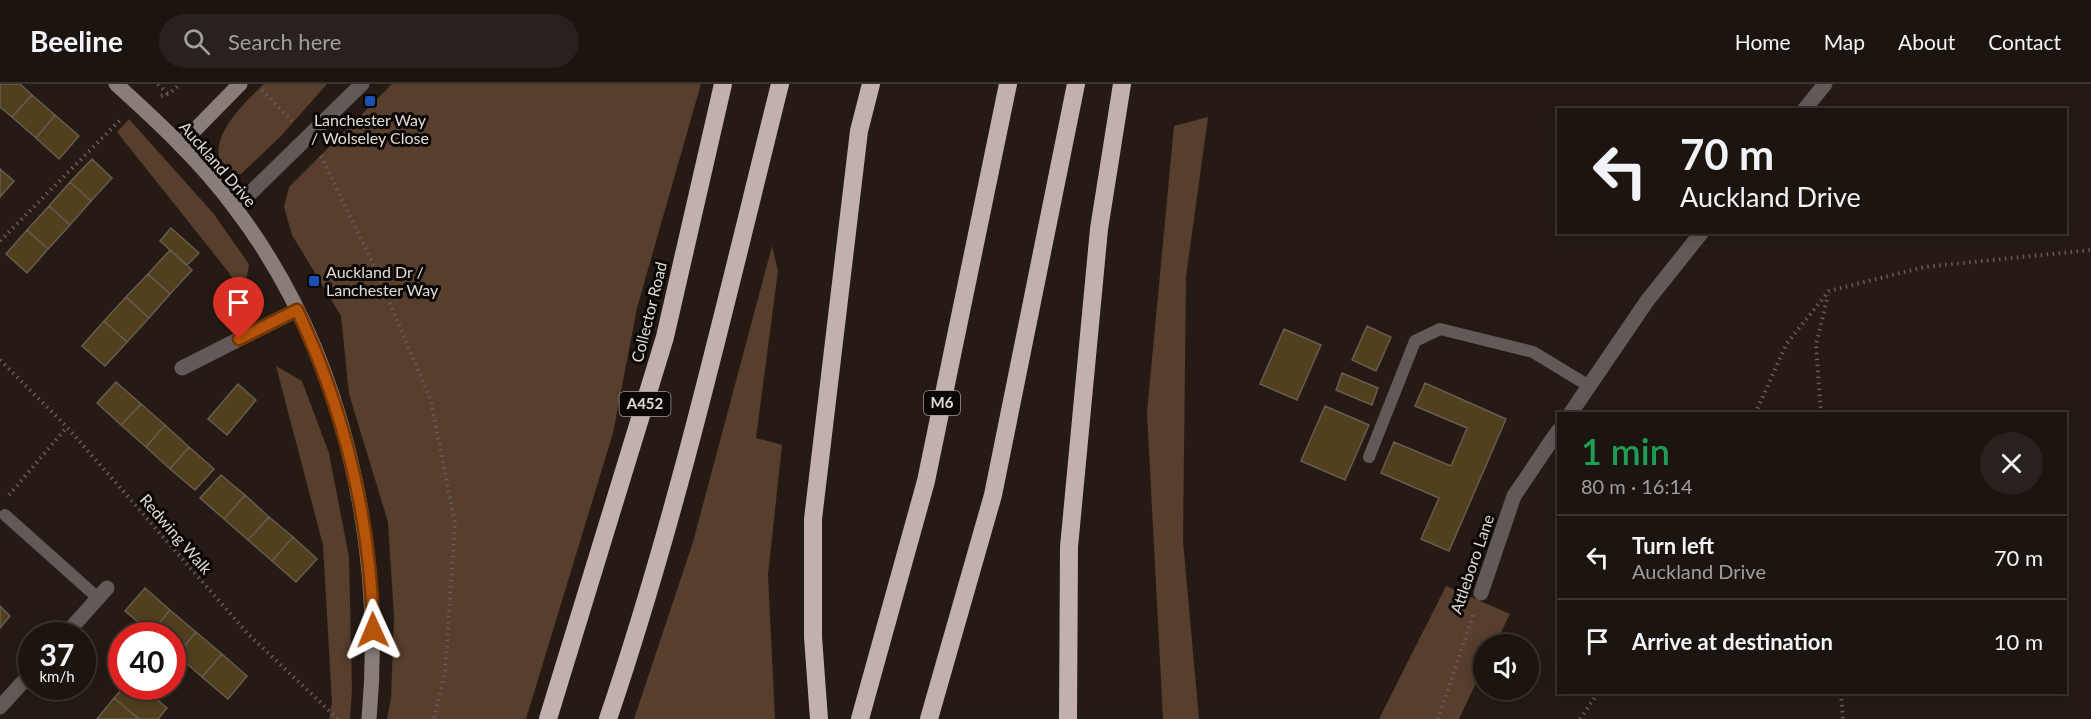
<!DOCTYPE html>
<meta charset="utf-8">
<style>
body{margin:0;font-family:Lato,sans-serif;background:#29211d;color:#f1f3f6;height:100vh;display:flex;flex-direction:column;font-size:22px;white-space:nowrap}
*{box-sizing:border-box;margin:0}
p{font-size:20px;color:#a09e9e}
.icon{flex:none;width:33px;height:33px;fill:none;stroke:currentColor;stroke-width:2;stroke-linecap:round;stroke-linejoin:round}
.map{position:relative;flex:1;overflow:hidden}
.drawer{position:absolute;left:1557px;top:328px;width:510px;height:282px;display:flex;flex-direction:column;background:#1c140f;border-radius:0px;box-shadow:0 3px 15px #0003,0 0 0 2px #3a332f}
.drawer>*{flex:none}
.hud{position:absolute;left:1557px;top:24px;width:510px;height:126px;border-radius:0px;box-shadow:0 3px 15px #0003,0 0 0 2px #3a332f;background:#1c140f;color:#f1f3f6;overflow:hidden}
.tools{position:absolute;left:1473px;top:550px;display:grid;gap:12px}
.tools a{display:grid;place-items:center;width:66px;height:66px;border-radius:50%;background:#1c140f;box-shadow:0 3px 15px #0003,0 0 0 2px #3a332f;font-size:30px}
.speed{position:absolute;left:18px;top:538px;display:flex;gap:12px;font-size:30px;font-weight:700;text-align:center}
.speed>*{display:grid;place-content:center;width:78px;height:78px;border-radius:50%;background:#1c140f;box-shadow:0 3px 15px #0003,0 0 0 2px #3a332f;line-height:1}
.speed small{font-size:15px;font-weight:400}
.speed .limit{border:9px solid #d22;background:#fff;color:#111}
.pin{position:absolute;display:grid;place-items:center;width:51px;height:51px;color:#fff;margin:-62px -26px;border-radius:50% 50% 50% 0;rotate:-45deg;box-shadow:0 0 6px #0007}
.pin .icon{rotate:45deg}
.me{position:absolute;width:66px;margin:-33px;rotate:359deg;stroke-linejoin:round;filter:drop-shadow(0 0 4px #0008)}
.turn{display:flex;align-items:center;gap:21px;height:126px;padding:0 24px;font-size:27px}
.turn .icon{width:78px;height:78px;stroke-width:2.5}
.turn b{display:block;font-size:42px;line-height:51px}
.round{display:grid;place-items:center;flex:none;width:63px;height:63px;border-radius:32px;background:#29211d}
.summary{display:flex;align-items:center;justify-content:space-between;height:102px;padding:0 24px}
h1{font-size:36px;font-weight:600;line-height:45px;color:#1e9e55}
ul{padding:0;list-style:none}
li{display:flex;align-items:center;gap:18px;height:84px;padding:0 24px;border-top:2px solid #3a332f}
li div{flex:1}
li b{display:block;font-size:22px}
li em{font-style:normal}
header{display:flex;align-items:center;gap:36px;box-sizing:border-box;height:84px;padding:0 30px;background:#1c140f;border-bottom:2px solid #3a332f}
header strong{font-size:28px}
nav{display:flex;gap:33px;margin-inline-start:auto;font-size:21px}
.search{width:420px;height:54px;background:#29211d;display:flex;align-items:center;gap:15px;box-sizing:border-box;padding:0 21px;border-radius:33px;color:#a09e9e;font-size:22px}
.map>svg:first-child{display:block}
.green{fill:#573e2d}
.building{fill:#513f1e;stroke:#655d51;stroke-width:1.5}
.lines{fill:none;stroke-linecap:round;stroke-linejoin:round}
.path{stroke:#655c55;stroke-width:4;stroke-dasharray:1.5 4.5;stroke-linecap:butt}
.lane{stroke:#615a58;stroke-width:12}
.street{stroke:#615a58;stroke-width:15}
.secondary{stroke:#887d79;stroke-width:15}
.highway{stroke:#c1b0ab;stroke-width:18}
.route-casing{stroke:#753606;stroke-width:15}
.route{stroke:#b45309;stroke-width:10}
.transit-dot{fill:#1a4fb4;stroke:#0b0705;stroke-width:2}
.labels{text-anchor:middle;stroke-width:6;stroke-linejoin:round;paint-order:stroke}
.shield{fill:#0b0705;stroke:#a19a96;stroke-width:1.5}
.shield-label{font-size:15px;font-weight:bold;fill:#e1d9d4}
.poi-label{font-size:16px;fill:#e1d9d4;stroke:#0b0705}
.street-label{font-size:16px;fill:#e1d9d4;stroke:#0b0705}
</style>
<header>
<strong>Beeline</strong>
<div class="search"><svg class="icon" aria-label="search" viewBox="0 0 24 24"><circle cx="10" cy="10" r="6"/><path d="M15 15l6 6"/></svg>Search here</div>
<nav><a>Home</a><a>Map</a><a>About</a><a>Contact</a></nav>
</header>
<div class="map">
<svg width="2091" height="635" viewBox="0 0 2091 635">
<rect width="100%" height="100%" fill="#251b14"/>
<path class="green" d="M264,0H327L281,52L241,90L228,89C199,60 244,19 264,0Z
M392,0H701L637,224L613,349L526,635H387L391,614L394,533L388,438L349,310L341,232L292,151L284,123L289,103Z
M1208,33L1186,193L1183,457L1199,635H1163L1147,328L1174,42Z
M129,35L213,129L249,180L243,215L230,190L117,48Z
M772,162L778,187L756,354L782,361L768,491L775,635H634L693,458Z
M276,282L302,297L329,369L349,473L352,606L350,635H329L332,619L323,461Z
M1446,502L1510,530L1495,561H1484L1483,584L1459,635H1379Z"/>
<path class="building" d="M0,0H20L32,11L12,33L0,23Z
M32,11L55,31L36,54L12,33Z
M55,31L79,52L59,75L36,54Z
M92,75L112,94L91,117L70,98Z
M0,85L14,97L0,113Z
M70,98L91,117L70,141L49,122Z
M49,122L70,141L48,165L27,146Z
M171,144L199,169L187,181L160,157Z
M27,146L48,165L27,189L6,170Z
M170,166L192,186L170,210L148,190Z
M148,190L170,210L149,234L126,213Z
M126,213L149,234L127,258L104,237Z
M104,237L127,258L105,282L82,262Z
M1367,242L1391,253L1376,287L1352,276Z
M1284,245L1321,261L1297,316L1260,300Z
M1342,289L1378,304L1372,321L1336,306Z
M116,298L141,320L121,341L97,319Z
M1425,299L1506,335L1449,467L1421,455L1439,414L1381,389L1394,358L1451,382L1467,344L1415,322Z
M238,300L256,316L227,351L208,335Z
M141,320L165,341L146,363L121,341Z
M1325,322L1369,341L1345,396L1301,377Z
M165,341L189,363L170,385L146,363Z
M189,363L214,385L195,406L170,385Z
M221,391L245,411L224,435L200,414Z
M245,411L269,433L248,456L224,435Z
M269,433L293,453L272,477L248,456Z
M293,453L317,475L296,498L272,477Z
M145,504L170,526L151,549L125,527Z
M0,522L10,532L0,544Z
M170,526L196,548L177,571L172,567V552H155L151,549Z
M196,548L222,570L202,593L177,571Z
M222,570L247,592L228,615L202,593Z
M124,603H143L167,624L158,635H139L114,614Z
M114,614L139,635H97Z"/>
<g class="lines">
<path class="path" d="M158,0L168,10
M262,6L292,37
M161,12L169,10L180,0
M321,72L375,184L431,317L455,440L445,587L434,635
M0,157L122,34
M0,276L67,343L248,550L338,635
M1755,330L1787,259L1829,207L1924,183L2091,166
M1821,330L1816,261L1828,211
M9,411L67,343
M1841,609L1843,635
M1438,635L1474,528
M1580,635L1598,609"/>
<path class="lane" d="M1369,373L1415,257L1440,245L1533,268L1589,302
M5,431L98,514"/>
<path class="street" d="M1804,26L1825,0
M235,124L362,0
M182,284L297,226
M1570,330L1647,217L1702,148
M1481,509L1514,412L1558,347
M64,552L107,504
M0,623L32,588"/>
<path class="secondary" d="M116,0C158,38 201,78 235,124C343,266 385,460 369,635
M180,61L240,0"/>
<path class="highway" d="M548,635L665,253L723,0
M608,635C678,429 727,212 780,0
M819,635L813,553V435L859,47L871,0
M860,635L926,397L1008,0
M929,635L993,411L1076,0
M1068,635L1069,463L1099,145L1122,0"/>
</g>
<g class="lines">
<defs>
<path id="route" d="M239,255L297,226C344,325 371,436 373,546"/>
</defs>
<use href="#route" class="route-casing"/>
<use href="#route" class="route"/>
</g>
<g class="transit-dot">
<rect x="364" y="11" width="12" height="12" rx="3"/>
<rect x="308" y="191" width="12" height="12" rx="3"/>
</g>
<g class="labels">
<g class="shield">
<rect x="924" y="307" width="36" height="24" rx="4.5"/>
<rect x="619.5" y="308" width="51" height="24" rx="4.5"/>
</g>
<g class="shield-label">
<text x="942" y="324">M6</text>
<text x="645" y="325">A452</text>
</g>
<g class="poi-label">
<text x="370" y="42">Lanchester Way<tspan x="370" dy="18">/ Wolseley Close</tspan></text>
<text x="326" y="194" text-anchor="start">Auckland Dr /<tspan x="326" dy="18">Lanchester Way</tspan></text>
</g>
<g class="street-label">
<text transform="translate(218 80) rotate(49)" y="6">Auckland Drive</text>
<text transform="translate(649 228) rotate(-76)" y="6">Collector Road</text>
<text transform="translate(176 450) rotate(49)" y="6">Redwing Walk</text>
<text transform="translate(1472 480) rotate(-71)" y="6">Attleboro Lane</text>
</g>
</g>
</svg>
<div class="tools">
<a><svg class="icon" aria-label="sound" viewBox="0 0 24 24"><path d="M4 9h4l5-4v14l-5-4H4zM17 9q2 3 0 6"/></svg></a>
</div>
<div class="speed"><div>37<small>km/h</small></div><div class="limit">40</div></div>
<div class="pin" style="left:239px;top:255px;background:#d93025"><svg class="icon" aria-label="arrive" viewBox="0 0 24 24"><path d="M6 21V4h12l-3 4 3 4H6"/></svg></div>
<svg class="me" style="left:373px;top:546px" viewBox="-20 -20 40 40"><path d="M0-17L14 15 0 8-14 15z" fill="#b45309" stroke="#fff" stroke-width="4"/></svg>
<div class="hud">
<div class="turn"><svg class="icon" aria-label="left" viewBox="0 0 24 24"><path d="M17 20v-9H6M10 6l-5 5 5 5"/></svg><div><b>70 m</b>Auckland Drive</div></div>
</div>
<section class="drawer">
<div class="summary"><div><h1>1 min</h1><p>80 m · 16:14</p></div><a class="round"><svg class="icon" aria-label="close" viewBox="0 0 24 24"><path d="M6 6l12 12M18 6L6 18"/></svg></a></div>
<ul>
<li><svg class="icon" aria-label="left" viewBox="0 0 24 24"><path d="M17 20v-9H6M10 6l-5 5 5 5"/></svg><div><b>Turn left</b><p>Auckland Drive</p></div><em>70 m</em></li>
<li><svg class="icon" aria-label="arrive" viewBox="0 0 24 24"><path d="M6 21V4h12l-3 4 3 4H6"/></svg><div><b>Arrive at destination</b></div><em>10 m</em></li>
</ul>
</section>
</div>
